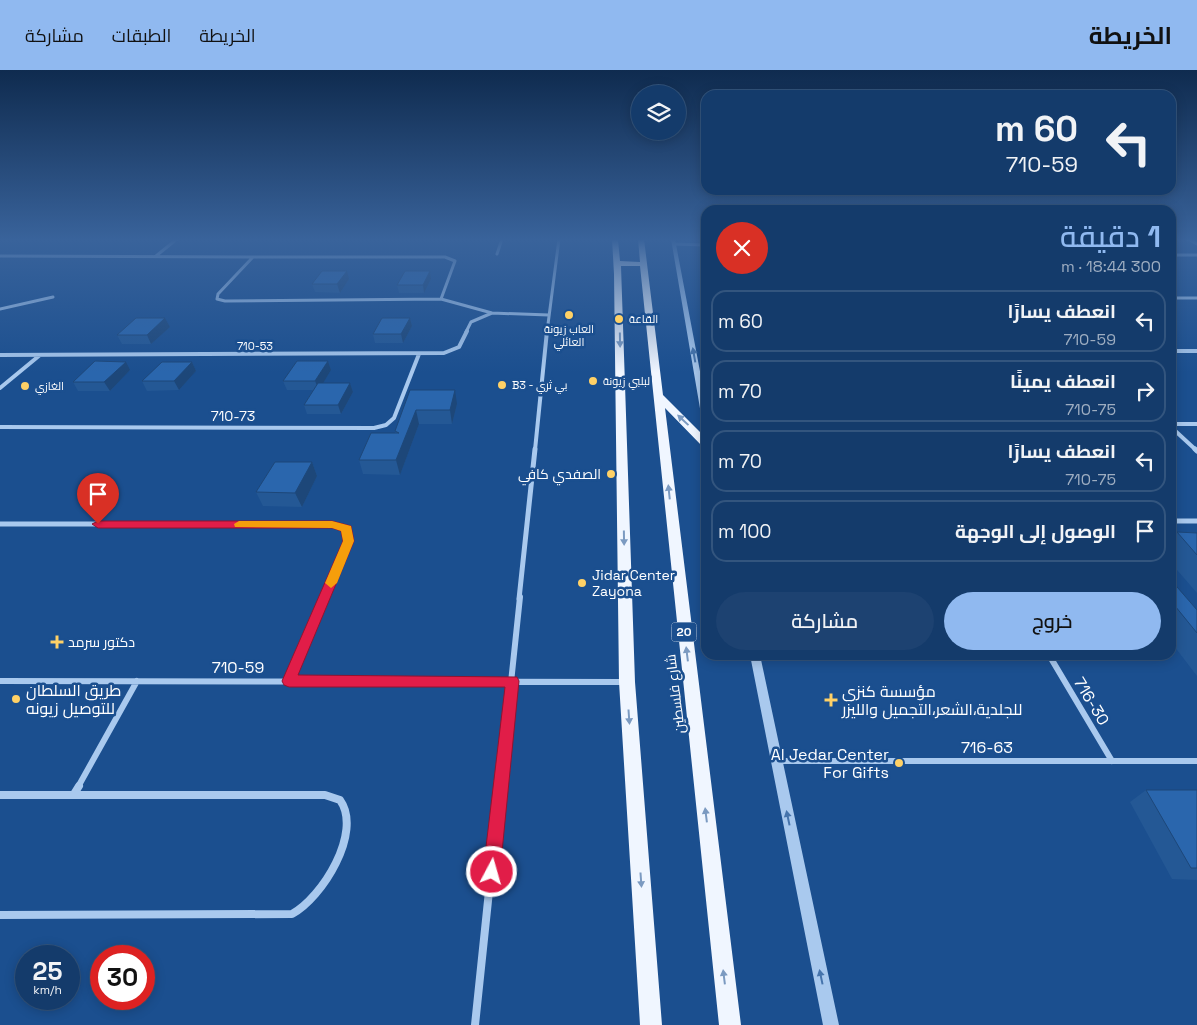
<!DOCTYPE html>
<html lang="ar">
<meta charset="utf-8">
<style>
body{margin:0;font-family:"Space Grotesk",Cairo,sans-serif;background:#1d4271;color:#f1f3f6;direction:rtl;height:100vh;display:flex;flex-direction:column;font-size:19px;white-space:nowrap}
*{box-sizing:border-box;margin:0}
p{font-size:16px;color:#9dadc1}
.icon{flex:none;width:28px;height:28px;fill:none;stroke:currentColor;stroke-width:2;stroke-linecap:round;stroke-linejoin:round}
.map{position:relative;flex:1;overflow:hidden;direction:ltr}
.drawer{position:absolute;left:701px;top:135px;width:475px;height:455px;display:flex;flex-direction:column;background:#143b6b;border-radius:15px;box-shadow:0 2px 12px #0003,0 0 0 1px #33557e;direction:rtl}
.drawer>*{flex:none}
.hud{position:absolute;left:701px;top:20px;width:475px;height:105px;border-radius:15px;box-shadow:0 2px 12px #0003,0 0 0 1px #33557e;direction:rtl;background:#143b6b;color:#f1f3f6;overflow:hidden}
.tools{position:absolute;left:631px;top:15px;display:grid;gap:10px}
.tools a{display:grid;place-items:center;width:55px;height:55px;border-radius:50%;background:#143b6b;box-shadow:0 2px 12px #0003,0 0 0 1px #33557e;font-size:25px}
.speed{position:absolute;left:15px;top:875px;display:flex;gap:10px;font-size:25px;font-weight:700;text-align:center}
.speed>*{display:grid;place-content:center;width:65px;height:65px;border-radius:50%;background:#143b6b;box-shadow:0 2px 12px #0003,0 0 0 1px #33557e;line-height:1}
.speed small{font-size:12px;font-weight:400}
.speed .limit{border:8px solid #d22;background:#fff;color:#111}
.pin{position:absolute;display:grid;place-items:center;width:42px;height:42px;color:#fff;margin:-51px -21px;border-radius:50% 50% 50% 0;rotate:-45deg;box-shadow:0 0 5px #0007}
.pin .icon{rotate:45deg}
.me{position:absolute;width:55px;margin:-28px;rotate:6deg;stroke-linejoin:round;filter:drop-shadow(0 0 4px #0008)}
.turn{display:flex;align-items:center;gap:18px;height:105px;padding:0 15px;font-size:22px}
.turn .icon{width:65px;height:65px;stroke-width:2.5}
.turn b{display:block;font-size:35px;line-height:42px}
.round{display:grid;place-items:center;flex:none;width:52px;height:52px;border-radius:26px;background:#1d4271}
.headline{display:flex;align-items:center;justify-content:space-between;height:85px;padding:0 15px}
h1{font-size:30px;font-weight:600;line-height:38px;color:#90b9f0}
.button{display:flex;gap:10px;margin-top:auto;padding:10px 15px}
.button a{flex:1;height:58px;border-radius:30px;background:#90b9f0;color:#111;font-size:20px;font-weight:600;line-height:58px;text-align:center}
.button a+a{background:#1d4271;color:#f1f3f6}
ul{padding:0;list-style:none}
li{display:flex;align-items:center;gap:15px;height:62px;margin:0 10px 8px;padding:0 5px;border:2px solid #33557e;border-radius:15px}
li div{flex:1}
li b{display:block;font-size:19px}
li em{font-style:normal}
header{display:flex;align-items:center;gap:30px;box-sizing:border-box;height:70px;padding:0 25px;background:#90b9f0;color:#111}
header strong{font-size:24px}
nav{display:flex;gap:28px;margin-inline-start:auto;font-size:18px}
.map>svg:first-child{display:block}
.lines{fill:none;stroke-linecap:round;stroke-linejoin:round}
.minor-far4{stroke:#a9c9ee;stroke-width:3}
.minor-far3{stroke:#a9c9ee;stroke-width:4}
.minor-far2{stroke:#a9c9ee;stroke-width:5}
.minor-far1{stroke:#a9c9ee;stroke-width:6}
.minor{stroke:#a9c9ee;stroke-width:8}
.tertiary{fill:#a9c9ee;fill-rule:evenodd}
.primary{fill:#f0f6ff;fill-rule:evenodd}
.wall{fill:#245895}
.shaded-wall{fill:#1d4779}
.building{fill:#2a66ad;stroke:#1d4779}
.oneway{fill:#7b9ac1}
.oneway2{fill:#4674ac}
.route{fill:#e11d48;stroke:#92132f}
.slow{fill:#f59e0b}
.poi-dot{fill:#ffd166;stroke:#1b4f8f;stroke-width:2}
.labels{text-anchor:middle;stroke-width:5;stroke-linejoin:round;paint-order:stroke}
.far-poi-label{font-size:11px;fill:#fff;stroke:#1b4f8f;text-anchor:start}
.far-street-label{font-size:11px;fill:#fff;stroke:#1b4f8f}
.shield{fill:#1b4f8f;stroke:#bbcadd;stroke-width:1}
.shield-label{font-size:12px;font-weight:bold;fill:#fff}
.street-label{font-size:14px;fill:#fff;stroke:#1b4f8f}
.poi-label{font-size:14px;fill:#fff;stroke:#1b4f8f;text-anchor:start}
.near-street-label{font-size:16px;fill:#fff;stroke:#1b4f8f}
.near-poi-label{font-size:16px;fill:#fff;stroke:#1b4f8f;text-anchor:start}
</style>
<header>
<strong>الخريطة</strong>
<nav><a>الخريطة</a><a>الطبقات</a><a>مشاركة</a></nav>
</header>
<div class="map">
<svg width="1197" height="955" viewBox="0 0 1197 955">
<rect width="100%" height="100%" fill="#1b4f8f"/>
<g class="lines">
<path class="minor-far4" d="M1188,169L1197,174
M674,174L706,175
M497,184L502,169
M1171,185H1197
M0,186L253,187
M156,186L177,169
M253,187H445L455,191L441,229L225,231L217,229L218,224Z
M1171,228H1197
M441,229L492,243L549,245
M0,239L53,227
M466,262L471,252L492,243
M547,262L559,169"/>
<path class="minor-far3" d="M1171,281H1197
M0,285L444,283L459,277L467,261
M0,318L40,285
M1171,354H1197
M0,357L374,358L386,355L394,348L419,284
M1171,357L1196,380
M535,380L547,261"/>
<path class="minor-far2" d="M1195,379L1197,381
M1171,451H1197
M0,454H332L347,459L349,471L324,529
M519,529L535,379"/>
<path class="minor-far1" d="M1049,585L1112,691
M0,611L624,612
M289,611L325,527
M777,691H1197
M78,717L137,611
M500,717L520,527"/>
<path class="minor" d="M74,724L79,716
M0,725H325L340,730C363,762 322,828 292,844L0,845
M475,955L500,716"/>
<path class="tertiary" d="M671,169H675L706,333V352L702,350Z
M750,585H760L839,955H823Z"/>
<path class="primary" d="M612,169H618L620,191L640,192L638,169H644L663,325L706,368V377L702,376L665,338L741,955H719L640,196H621L635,612L662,955H640L619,612L614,204Z"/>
</g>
<path class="wall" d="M430,201L431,209L424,223H399L397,215Z
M349,209L340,223L315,222L312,214Z
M165,248L170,257L151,274H122L117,265Z
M410,248L412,256L403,273H375L373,264Z
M328,291L331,300L323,313H350L353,322L341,344H307L304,335L313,320H287L283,311Z
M192,292L196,301L179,320L147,321L142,311Z
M130,300L110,321H78L73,312Z
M410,320L457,334L452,354H419L400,405L363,404L359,390L395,363V361Z
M312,392L317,406L302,437L263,436L256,422Z
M1177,462L1197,463V523L1171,493V469Z
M1171,510L1197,540V606L1171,572Z
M1146,720H1197V810L1172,809L1130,732Z"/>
<path class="shaded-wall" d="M347,201L349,209L340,223L337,214Z
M430,201L431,209L424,223L423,215Z
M165,248L170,257L151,274L147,265Z
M410,248L412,256L403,273L401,264Z
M328,291L331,300L319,320L315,311Z
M126,292L130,300L110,321L104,312Z
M192,292L196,301L179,320L174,311Z
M350,313L353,322L341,344L338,335Z
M455,320L457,334L452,354L450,340Z
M416,340L419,354L400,405L396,390Z
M312,392L317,406L302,437L295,423Z"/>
<path class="building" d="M322,201H347L337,214H312Z
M405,201H430L423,215H397Z
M136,248H165L147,265H117Z
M382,248H410L401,264H373Z
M95,291L126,292L104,312H73Z
M297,291H328L315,311H283Z
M162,292H192L174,311H142Z
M318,313H350L338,335H304Z
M410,320H455L450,340H416L396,390H359L371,363H399L395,361Z
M275,392H312L295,423L256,422Z
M1177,462L1197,463V485Z
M1171,510L1197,540V563L1171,531Z
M1146,720H1197V798H1191Z"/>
<defs><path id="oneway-solid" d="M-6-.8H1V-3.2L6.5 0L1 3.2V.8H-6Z" transform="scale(1.25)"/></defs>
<g class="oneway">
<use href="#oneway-solid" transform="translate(620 270) rotate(89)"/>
<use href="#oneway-solid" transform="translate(683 350) rotate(-137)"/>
<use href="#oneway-solid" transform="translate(669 422) rotate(-96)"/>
<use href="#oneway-solid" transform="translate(624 468) rotate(89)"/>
<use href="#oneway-solid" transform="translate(687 584) rotate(-97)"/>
<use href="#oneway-solid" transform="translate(629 647) rotate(86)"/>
<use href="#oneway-solid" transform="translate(706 745) rotate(-97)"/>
<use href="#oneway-solid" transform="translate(641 810) rotate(86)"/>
<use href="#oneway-solid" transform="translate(724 907) rotate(-97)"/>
</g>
<g class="oneway2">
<use href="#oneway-solid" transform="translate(694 285) rotate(-100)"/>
<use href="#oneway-solid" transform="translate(788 748) rotate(-102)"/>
<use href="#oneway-solid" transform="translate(821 907) rotate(-102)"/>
</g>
<linearGradient id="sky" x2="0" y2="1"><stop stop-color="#0f2b4f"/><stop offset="0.56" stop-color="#39639b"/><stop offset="1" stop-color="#39639b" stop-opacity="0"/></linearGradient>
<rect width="1197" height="303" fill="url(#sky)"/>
<path class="route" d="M98,451H332L351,456L354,471L298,605L517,607L519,611L500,802L498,808L492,811L486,808L483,802L505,617H289L284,615L282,611L343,471L341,461L332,458H98L92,454Z"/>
<path class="slow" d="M239,451H332L351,456L354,471L337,513L331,518L325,513L343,471L341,461L332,458L235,457L234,454Z"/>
<g class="poi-dot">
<circle cx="569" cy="245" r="5"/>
<circle cx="619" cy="249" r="5"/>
<circle cx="593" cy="311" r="5"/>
<circle cx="502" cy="315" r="5"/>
<circle cx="25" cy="316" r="5"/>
<circle cx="611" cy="404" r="5"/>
<circle cx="582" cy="513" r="5"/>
<path d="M54.5 564.5h5v5h5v5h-5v5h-5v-5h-5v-5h5z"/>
<circle cx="16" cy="629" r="5"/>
<path d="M828.5 622.5h5v5h5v5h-5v5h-5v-5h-5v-5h5z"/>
<circle cx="899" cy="693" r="5"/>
</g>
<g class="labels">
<g class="far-poi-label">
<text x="629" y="253">القاعة</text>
<text x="569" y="263" text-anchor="middle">العاب زيونة<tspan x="569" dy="13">العائلي</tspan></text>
<text x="603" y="315">لبلبي زيونة</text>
<text x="512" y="319">B3 - بي ثري</text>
<text x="35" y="320">الغازي</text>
</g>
<g class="far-street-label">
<text x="255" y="280">710-53</text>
</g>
<rect class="shield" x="671.5" y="552.5" width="25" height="19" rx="4"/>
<g class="shield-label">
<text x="684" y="566">20</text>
</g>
<g class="street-label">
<text x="233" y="351">710-73</text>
<text transform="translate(675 624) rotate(-97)" y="5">شارع فلسطين</text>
</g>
<g class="poi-label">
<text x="601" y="409" text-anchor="end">الصفدي كافي</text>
<text x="592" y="510">Jidar Center<tspan x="592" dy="16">Zayona</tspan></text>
<text x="68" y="577">دكتور سرمد</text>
</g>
<g class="near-street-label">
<text x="238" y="603">710-59</text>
<text transform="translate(1092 631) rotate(59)" y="6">716-30</text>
<text x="987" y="683">716-63</text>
</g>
<g class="near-poi-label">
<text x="26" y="626">طريق السلطان<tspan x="26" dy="18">للتوصيل زيونه</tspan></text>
<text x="842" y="627">مؤسسة كنزي<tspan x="842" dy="18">للجلدية،الشعر،التجميل والليزر</tspan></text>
<text x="889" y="690" text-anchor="end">Al Jedar Center<tspan x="889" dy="18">For Gifts</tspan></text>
</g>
</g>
</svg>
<div class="tools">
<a><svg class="icon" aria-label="layers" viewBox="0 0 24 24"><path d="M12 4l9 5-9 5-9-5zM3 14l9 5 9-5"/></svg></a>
</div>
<div class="speed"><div>25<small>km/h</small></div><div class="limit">30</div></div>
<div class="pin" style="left:98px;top:454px;background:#d93025"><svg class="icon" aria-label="arrive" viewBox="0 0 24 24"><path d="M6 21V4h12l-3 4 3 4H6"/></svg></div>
<svg class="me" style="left:492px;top:802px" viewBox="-20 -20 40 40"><circle r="17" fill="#e11d48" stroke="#fff" stroke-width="3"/><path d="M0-11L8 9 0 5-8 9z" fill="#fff"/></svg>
<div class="hud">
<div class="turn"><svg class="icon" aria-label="left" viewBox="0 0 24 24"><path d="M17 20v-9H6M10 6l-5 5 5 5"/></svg><div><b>60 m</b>710-59</div></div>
</div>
<section class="drawer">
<div class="headline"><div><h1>1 دقيقة</h1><p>300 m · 18:44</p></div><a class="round" style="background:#d93025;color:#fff"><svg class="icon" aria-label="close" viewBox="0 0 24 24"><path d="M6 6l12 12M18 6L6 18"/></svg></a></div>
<ul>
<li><svg class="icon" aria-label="left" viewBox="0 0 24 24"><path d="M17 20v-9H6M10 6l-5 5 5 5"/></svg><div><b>انعطف يسارًا</b><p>710-59</p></div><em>60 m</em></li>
<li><svg class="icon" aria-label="right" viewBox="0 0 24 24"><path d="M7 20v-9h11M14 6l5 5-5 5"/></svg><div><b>انعطف يمينًا</b><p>710-75</p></div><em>70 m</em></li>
<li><svg class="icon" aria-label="left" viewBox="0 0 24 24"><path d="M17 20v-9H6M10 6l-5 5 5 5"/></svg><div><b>انعطف يسارًا</b><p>710-75</p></div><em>70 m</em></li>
<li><svg class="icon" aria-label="arrive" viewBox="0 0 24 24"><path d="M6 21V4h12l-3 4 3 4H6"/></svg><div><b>الوصول إلى الوجهة</b></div><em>100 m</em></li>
</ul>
<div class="button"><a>خروج</a><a>مشاركة</a></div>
</section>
</div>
